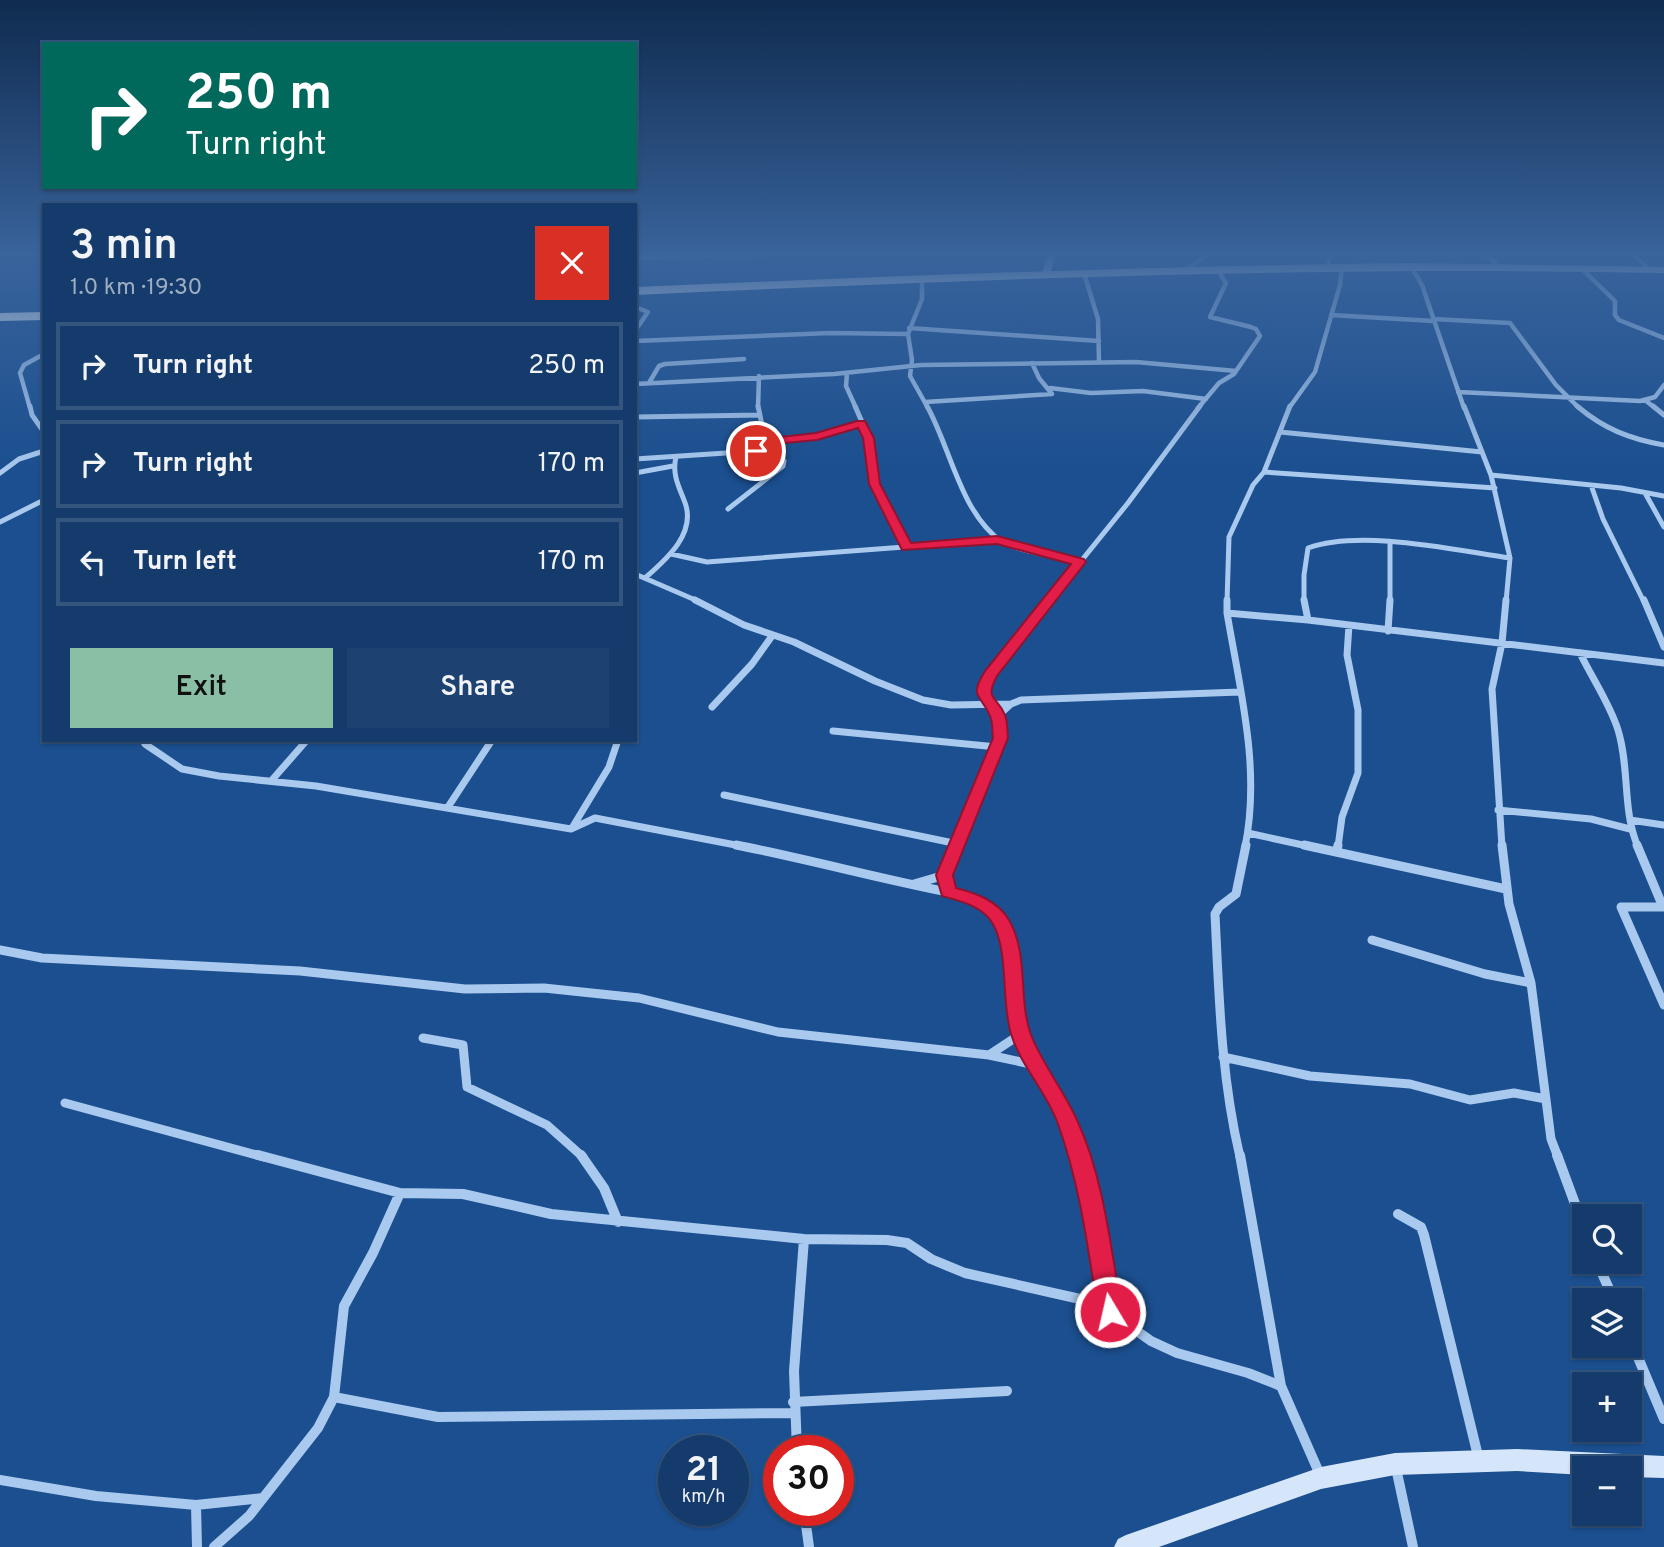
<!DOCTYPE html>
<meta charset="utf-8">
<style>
body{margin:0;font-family:Overpass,sans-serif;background:#1d4271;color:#f1f3f6;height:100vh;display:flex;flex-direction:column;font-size:26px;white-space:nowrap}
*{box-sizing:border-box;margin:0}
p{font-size:23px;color:#9dadc1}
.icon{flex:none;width:38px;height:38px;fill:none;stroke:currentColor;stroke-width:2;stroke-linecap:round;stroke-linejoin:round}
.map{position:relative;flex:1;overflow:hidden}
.drawer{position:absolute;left:42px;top:203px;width:595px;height:539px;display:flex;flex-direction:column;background:#143b6b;border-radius:0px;box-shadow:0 2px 5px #0004,0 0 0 2px #33557e}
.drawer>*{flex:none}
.top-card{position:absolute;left:42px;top:42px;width:595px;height:147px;border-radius:0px;box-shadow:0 2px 5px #0004,0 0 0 2px #33557e;background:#00695c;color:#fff;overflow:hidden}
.buttons{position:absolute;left:1572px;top:1204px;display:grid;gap:14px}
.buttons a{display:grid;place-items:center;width:70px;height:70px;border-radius:0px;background:#143b6b;box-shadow:0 2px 5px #0004,0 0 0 2px #33557e;font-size:35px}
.speed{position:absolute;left:658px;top:1435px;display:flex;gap:14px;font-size:35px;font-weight:700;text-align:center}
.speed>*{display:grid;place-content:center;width:91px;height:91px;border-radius:50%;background:#143b6b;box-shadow:0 2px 5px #0004,0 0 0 2px #33557e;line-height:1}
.speed small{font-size:18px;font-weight:400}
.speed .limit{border:10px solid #d22;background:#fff;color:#111}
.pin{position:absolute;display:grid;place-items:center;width:60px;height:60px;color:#fff;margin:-30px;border:4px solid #fff;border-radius:50%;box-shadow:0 2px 7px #0007}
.me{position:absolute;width:77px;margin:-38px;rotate:351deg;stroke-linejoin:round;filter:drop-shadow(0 0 5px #0008)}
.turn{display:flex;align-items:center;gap:24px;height:147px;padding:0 28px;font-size:32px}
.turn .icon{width:91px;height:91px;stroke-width:2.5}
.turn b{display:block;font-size:49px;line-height:60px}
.round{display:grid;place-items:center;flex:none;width:74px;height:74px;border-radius:0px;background:#1d4271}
.summary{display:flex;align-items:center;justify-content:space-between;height:119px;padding:0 28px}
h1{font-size:42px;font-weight:600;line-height:52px}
.cta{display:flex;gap:14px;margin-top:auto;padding:14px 28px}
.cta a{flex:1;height:80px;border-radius:0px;background:#8abfa5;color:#111;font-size:28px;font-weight:600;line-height:80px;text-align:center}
.cta a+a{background:#1d4271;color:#f1f3f6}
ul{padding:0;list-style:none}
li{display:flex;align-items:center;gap:21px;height:88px;margin:0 14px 10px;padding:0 14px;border:4px solid #33557e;border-radius:0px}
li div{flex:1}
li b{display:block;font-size:26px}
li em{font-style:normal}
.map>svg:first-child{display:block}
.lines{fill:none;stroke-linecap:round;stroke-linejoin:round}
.street-far4{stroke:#a9c9ee;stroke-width:4.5}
.street-far3{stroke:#a9c9ee;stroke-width:5}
.street-far2{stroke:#a9c9ee;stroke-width:7}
.street-far1{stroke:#a9c9ee;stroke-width:9}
.street{stroke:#a9c9ee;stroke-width:10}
.secondary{fill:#d6e6fa;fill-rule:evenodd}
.highway{fill:#fff;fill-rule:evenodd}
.route{fill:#e11d48;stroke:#92132f;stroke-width:2}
</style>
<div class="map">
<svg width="1664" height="1547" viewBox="0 0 1664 1547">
<rect width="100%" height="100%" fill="#1b4f8f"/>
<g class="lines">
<path class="street-far4" d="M1486,254L1498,266
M1633,254L1650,270
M638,258L767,254
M1327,266L1331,254
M1411,266L1422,285L1464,408
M1188,269L1208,254
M1582,269L1615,301V315L1619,320L1664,338
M1084,273L1098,319L1099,362
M922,278V299L908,334L912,360L910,376L928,408
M635,307L648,312L635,331
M1331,315L1434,321
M1433,319L1510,323L1556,385L1579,408
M909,328L1099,341
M635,341L830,333L908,334
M847,373L846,386L856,408
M649,383L659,366L665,364L744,359
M635,384L834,374L921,365L1136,362L1236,371
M1050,388L1091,393L1143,391L1206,399
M1458,392L1640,401L1655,397L1664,385
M1645,400L1655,408
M925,402L1052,394L1039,378L1032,363
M30,408L20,373L24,365L44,354
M758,408L759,376
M1198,408L1219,383L1234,374L1260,336L1256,329L1251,327L1210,317L1226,283L1216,268
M1289,408L1315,372L1340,285L1342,266"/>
<path class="street-far3" d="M30,406L32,415L44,432
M855,406L869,438L874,484L906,547
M927,406C951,449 960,512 1002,542C1013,550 1064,558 1080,562
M1464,406L1491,475L1510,558L1506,602
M1577,406C1604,429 1630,439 1664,445
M1653,406L1664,415
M635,417L760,415
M1280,432L1482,452
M766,441L817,437L861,423
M635,459L756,451L776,453
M1264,472L1495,488
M0,473L19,459L44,451
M635,473L673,466
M1491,475L1621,488L1664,496
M1591,485L1603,519L1644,602
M1645,493L1664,527
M728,509L783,466L784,461L765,439L758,406
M0,522L44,500
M671,554L707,562L997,540
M635,574L700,602
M645,578C667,559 698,532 684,500C678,485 672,473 676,457
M1048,602L1128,503L1200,406
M1227,602L1229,537L1253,485L1264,472L1290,406
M1304,602V575L1308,548C1361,529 1454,550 1510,558
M1390,602V544"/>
<path class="street-far2" d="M695,600L744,625L794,642L875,681L923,700L951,705L1011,704
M1227,600V613C1240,690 1261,769 1245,847
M1304,600L1308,620
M1644,600L1664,647
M1227,613L1308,620L1664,663
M1388,631L1390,600
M1580,653C1592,678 1610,704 1618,730C1630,769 1622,810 1638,847
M712,707L752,664L772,636
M998,716L1011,704L1021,700L1240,692
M833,731L997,747
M148,740L145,744L182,769L219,776L316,786L571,829L595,818L746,847
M272,780L307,740
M724,795L958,844
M448,807L492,740
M1498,810L1591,819L1630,829
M1630,820L1664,825
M572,828L609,767L618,740
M1248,833L1312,847
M956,847L1001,738L998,715L984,693L986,682L1050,600
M1338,847L1342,817L1358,773V710L1347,655L1349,625
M1502,847L1492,689L1502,643L1506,600"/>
<path class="street-far1" d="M736,845C808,859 877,878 948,892
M957,845L945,875L948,892L969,897L992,911L1002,923L1009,948L1021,1034L1068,1122L1078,1157
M1304,845L1506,889
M1502,845L1509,904L1531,983L1551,1139L1558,1157
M1637,845L1663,907
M1337,852L1338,845
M914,884L945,875
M1664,907H1621L1664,1005
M1372,940L1485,974L1531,983
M0,950L42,958L300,971L465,989L544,988L639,998L778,1032L989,1055L1040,1066
M423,1038L463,1045L467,1087L547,1125L583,1157
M989,1055L1021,1034
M1223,1057L1310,1076L1410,1084L1470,1100L1514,1093L1546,1099
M65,1103L264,1157
M1240,1157C1221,1077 1219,996 1215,914L1219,907L1236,894L1246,845"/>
<path class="street" d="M258,1155L400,1193L463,1194L551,1214L804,1239L887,1240L907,1243L931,1259L965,1273L1080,1299L1110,1312L1151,1341L1177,1353L1248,1373L1281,1386L1321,1477
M581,1155L604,1188L618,1222
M1078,1155L1092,1203L1110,1312
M1240,1155L1281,1386
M1557,1155L1584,1228
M1398,1214L1421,1227L1424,1235L1478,1456
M1597,1262L1614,1300
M1629,1336L1664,1419
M334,1397L438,1417L793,1413
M793,1402L1007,1391
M797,1451L794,1371L804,1239
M1396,1468L1413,1547
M0,1480L96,1496L196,1505L263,1498
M196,1505L197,1547
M804,1510L809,1547
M214,1547L249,1516L318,1428L334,1397L344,1306L373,1253L400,1193"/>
<path class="secondary" d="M1048,254H1056L1050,274L1046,276L1042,274Z
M1517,1449L1664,1456V1478L1629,1477V1468H1584V1475L1517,1471L1395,1475L1321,1489L1159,1547H1114L1118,1539L1126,1535L1321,1467L1395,1453Z"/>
<path class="highway" d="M1407,263L1664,267V273C1321,266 978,279 635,295V287C892,276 1149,266 1407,263Z
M44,312V320L0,321V313Z"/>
</g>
<linearGradient id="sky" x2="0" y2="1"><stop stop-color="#0f2b4f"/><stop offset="0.54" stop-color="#39639b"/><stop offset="1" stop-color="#39639b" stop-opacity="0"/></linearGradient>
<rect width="1664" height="470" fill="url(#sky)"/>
<path class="route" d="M857,421H865L874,438L880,484L911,543L997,536L1084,559L1086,562L997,676C984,701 997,695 1005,715C1008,722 1007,731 1008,738L953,875L956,888C976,893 998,901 1009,920C1029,954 1018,1000 1031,1035C1043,1065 1064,1091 1077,1120C1104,1178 1111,1249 1122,1312L1118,1320L1110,1323L1101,1320L1098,1312C1088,1249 1080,1185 1058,1124C1047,1093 1021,1066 1011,1034C1001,1002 1009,953 993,924C983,906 960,901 942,896L936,875L993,738C992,732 993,722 990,716C981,693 968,699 985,671L1071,564L997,544L902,550L869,484L863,438L858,428L817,440L774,444L762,454L751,451L763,444L762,439L816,433Z"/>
</svg>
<div class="buttons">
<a><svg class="icon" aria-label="search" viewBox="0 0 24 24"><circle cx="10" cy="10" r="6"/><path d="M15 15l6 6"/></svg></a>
<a><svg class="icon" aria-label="layers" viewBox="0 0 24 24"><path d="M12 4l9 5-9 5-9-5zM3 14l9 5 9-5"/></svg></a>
<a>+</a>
<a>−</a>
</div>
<div class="speed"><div>21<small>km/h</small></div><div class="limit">30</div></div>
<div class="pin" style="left:756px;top:451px;background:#d93025"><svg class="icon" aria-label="arrive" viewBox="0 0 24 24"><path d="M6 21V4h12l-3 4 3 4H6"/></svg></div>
<svg class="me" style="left:1110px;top:1312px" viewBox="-20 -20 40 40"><circle r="17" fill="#e11d48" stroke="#fff" stroke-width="3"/><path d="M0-11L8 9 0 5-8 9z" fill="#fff"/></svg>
<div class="top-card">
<div class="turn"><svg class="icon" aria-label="right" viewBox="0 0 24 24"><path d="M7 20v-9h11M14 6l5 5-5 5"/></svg><div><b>250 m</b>Turn right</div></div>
</div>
<section class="drawer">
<div class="summary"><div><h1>3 min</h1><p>1.0 km · 19:30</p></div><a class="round" style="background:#d93025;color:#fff"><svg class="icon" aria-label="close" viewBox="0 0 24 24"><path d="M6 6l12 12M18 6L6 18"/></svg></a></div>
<ul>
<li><svg class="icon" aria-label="right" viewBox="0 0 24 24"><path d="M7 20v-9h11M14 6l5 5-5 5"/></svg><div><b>Turn right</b></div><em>250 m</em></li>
<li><svg class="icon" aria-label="right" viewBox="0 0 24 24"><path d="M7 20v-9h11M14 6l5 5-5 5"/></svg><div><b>Turn right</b></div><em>170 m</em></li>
<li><svg class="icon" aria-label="left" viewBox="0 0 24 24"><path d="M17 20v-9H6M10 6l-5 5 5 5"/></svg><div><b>Turn left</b></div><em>170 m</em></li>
</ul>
<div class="cta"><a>Exit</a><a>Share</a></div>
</section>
</div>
